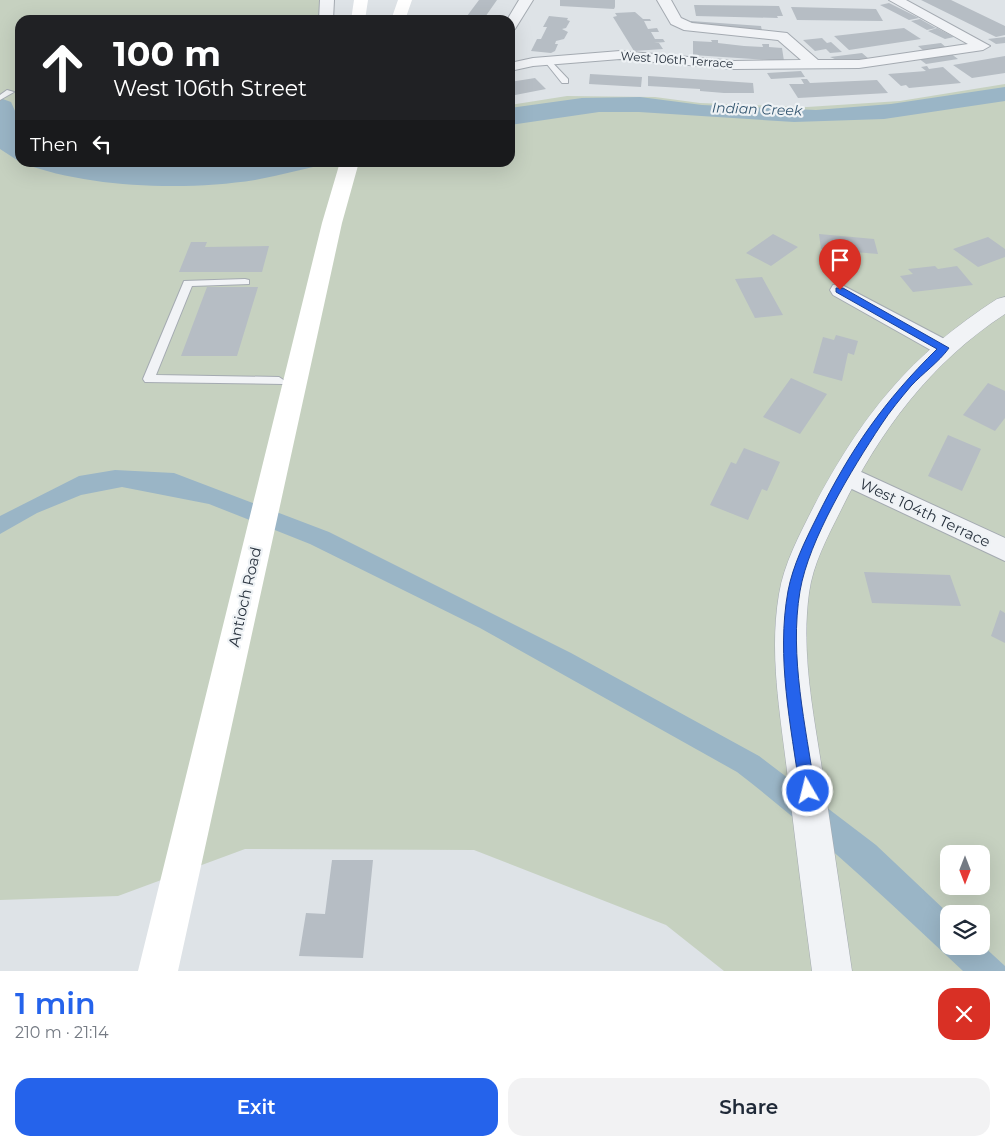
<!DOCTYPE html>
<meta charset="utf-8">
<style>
body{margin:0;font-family:Montserrat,sans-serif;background:#f2f2f3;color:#1f2937;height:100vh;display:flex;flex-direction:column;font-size:19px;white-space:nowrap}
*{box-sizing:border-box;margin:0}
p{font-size:16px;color:#747a83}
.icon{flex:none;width:28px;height:28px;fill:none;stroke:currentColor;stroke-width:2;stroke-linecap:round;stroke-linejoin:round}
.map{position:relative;height:971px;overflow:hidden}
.side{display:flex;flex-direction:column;background:#fff;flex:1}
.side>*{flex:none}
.top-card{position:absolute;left:15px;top:15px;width:500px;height:152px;border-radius:15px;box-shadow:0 5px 20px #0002;background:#202124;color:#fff;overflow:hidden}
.needle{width:32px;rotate:180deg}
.fabs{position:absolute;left:940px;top:845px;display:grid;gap:10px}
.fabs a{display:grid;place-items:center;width:50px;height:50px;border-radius:10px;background:#fff;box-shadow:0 5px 20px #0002;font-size:25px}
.pin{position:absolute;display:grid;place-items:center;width:42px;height:42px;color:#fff;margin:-51px -21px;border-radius:50% 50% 50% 0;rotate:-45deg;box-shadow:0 0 5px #0007}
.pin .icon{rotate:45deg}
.me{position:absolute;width:55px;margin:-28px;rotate:352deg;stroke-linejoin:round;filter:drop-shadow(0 0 4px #0008)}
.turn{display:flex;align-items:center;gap:18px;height:105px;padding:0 15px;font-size:22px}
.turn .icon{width:65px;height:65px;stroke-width:2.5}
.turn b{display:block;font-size:35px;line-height:42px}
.then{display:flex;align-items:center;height:48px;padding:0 15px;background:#0003;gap:10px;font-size:19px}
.round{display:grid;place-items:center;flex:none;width:52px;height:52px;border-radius:15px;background:#f2f2f3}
.summary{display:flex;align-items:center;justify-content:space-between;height:85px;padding:0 15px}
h1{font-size:30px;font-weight:600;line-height:38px;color:#2563eb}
.action{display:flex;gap:10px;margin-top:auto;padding:10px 15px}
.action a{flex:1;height:58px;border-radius:15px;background:#2563eb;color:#fff;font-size:20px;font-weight:600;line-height:58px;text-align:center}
.action a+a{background:#f2f2f3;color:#1f2937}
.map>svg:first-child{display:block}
.green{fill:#c6d1c0;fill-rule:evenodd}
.water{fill:#9ab5c6}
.building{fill:#b6bdc4}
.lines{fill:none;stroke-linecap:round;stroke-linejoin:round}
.service-casing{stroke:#a4aab1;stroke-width:2}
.minor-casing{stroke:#a4aab1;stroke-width:2}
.tertiary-casing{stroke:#a4aab1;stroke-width:1}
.service{fill:#f1f3f6;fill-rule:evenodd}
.minor{fill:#f1f3f6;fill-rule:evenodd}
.tertiary{fill:#f1f3f6;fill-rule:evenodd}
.secondary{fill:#fff;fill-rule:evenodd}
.route{fill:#2563eb;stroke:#184099}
.labels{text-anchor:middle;stroke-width:4.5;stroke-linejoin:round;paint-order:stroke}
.far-street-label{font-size:12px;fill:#28323e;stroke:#eef2f5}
.far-water-label{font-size:14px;font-style:italic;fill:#345670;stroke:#eef2f5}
.street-label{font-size:15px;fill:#28323e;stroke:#eef2f5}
</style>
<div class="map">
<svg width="1005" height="971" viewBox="0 0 1005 971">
<rect width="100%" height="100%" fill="#dee3e7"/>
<path class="green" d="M0,0H320L323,5L319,20H20V162H510V105L567,96L655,97L700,103L807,107L900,101L1005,84V971H724L666,925L474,850L245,849L118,896L0,900ZM949,854H981V886H949ZM949,914H981V946H949Z"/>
<path class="water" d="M1005,87V101L884,119L794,122L639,112H599L510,125V108L582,98L640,97L702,105L816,110L891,104Z
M0,98L11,102L20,122V162L0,149Z
M22,163H332C307,168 281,175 255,180C185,191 88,188 22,163Z
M115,470L174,473L329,532L571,653L759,756L876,845L949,914V946H981V944L1005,966V971H963C890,902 816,833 737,772L480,628L310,544L209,504L122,487L81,495L37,513L0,534V516L79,476Z"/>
<path class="building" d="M479,0H497L483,20H464Z
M560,0H615V7L614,9L560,6Z
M921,0H951L1005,26V35L996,37Z
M889,3L919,18L909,20L880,5Z
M694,5L779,6L783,16H777L778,18L696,16Z
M791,7L876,9L883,21L797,20Z
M635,12L643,19H650L651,21H644L648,29L657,28L659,32H651L655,39H663L665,42L654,43H659L663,49L634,51L613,17L617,16L615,13Z
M549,16L568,18L567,20L570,21L566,28L562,29L568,32L564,39L556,41L555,44H558L555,51L551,53L531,51L537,39H541L547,27H543Z
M920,19L936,28L927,30L911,21Z
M691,21L761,26L762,31L691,24Z
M904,28L921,39L849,50L834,36Z
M937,28L954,37L945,39L928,31Z
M1005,37V43L996,44L988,39Z
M822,38L827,43L831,42L842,52L830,53L826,49L815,51L803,40Z
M711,40H718V43L744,46L763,47L762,44H769V47L782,48L784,61L693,55V41L712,42Z
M941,43L948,49L924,51L918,46Z
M862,53L869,59L842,62L830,57Z
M950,53L958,59L926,64L918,58Z
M1005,56V73L972,78L953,65Z
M927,66L929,69L943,67L961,83L909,88L906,85L901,86L888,74L926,71L921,67Z
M801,71L805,77L771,79L767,73Z
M590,74L642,77L641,87L589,84Z
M648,76L753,83L754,93H724L700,91V89L648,86Z
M535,78L546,89L510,96V82Z
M801,79H807L810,83L877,80L888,93L798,98L789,84H804Z
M773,234L798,247L771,266L746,253Z
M819,234L874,239L878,254L821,249Z
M988,237L1005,249V257L978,267L953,249Z
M191,242H207L205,247L269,246L262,272H179Z
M935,266L938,269L957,266L973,285L913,292L900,276L913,274L908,269Z
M762,277L783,315L755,318L735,279Z
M207,287H258L237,356H181Z
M836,335L858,341L854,355L848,353L842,381L813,373L823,337L834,340Z
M791,378L827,394L800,434L763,417Z
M988,383L1005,391V418L995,431L963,415Z
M948,435L981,449L962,491L928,476Z
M744,448L780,462L767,491L762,489L748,520L710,505L731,462L736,464Z
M864,572L950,575L961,606L872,603Z
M1000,610L1005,613V643L991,636Z
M332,860H373L363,958L299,956L306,913L325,914Z"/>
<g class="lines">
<defs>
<path id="service" d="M549,59L568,79V83H562L546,63V59Z
M7,90L14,92L0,100V95Z
M245,279L249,280V284L192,286L156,375L279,377L285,381L283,384L145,382L143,379L184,281Z"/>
<path id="minor" d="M320,0H334L333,20H319Z
M519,0H533L515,29L510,30V20H507Z
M657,0H671L681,18L692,23L787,33L818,60H859L968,44L889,0H906L990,46L983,50L859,68L734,69L620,59L533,66L510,71V63L533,58L620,51L734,61L801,60L778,40L684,30L671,24Z
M840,284L952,343L955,348L952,353L944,355L936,353L833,295L830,290L833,285Z
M846,465L1005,538V561L837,482L834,475L837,468Z"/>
<path id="tertiary" d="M1005,297V314C930,363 879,432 840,512C827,538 813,564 809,593C801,652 813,711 822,769C832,836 842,904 852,971H812C803,904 795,838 787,771C780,712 769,653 779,594C784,563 800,534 814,506C862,415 910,355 997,299Z"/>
</defs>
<use href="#service" class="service-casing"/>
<use href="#minor" class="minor-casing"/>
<use href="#tertiary" class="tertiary-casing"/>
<use href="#service" class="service"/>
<use href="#minor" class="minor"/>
<use href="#tertiary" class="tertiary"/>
<path class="secondary" d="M354,0H368L365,20H351Z
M398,0H412L405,20H391Z
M340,162H359L342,223L178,971H138L322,223Z"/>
</g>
<path class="route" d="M836,288H843L949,348C939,362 923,373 911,386C901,398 890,411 881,425C852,469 809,539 800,591C789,657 806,726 815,791L813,796L808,798L803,796L800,791C791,726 776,657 788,591C793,565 805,541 817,517C850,450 884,401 937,349L836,292Z"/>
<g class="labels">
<g class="far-street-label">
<text transform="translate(677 60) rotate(4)" y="4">West 106th Terrace</text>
</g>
<g class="far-water-label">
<text transform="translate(757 109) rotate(2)" y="5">Indian Creek</text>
</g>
<g class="street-label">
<text transform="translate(925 513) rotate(25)" y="5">West 104th Terrace</text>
<text transform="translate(245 597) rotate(-77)" y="5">Antioch Road</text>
</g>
</g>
</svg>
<div class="fabs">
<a><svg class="needle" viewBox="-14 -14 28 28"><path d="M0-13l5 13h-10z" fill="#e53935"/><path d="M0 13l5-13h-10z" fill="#747a83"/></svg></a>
<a><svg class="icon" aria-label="layers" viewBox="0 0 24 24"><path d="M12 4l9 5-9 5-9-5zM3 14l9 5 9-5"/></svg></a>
</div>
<div class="pin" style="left:840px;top:290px;background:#d93025"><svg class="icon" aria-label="arrive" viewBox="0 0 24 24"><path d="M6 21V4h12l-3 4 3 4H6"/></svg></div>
<svg class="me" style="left:808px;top:791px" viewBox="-20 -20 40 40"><circle r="17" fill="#2563eb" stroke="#fff" stroke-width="3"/><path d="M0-11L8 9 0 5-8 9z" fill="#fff"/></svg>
<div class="top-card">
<div class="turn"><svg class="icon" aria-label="ahead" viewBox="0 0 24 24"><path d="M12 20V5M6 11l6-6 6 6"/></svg><div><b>100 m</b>West 106th Street</div></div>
<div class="then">Then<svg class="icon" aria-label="left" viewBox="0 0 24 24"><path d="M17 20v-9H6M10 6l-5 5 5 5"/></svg></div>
</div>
</div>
<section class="side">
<div class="summary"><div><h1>1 min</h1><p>210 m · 21:14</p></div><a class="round" style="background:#d93025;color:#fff"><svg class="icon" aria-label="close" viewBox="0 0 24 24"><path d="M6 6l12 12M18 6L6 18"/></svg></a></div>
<div class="action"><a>Exit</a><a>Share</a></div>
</section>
